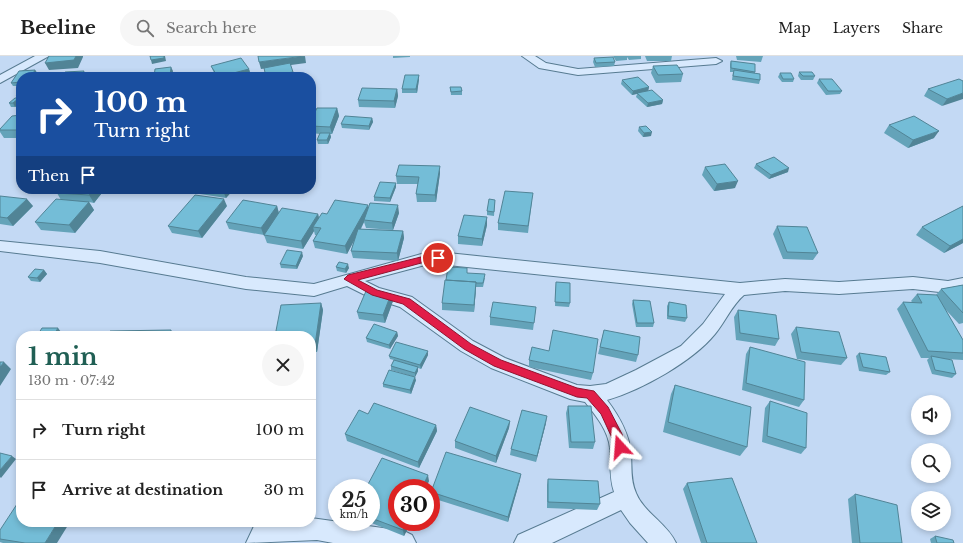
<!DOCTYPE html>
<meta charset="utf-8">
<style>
body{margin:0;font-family:"Libre Baskerville",serif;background:#f6f6f6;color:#222;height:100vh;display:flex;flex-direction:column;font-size:15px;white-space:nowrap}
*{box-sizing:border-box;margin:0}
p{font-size:13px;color:#767676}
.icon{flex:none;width:22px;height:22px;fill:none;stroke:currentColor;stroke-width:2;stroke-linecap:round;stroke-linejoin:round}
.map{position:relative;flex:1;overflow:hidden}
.details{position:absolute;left:16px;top:275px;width:300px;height:196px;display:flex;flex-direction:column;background:#fff;border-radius:16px;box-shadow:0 2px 6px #0003}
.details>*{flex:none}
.banner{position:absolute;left:16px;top:16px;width:300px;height:122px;border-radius:16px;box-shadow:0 2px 6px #0003;background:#1a4fa0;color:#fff;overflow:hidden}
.buttons{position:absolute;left:911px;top:339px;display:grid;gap:8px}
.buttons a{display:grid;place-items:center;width:40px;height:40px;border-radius:50%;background:#fff;box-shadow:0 2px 6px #0003;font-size:20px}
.speed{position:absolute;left:328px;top:423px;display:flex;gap:8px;font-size:20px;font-weight:700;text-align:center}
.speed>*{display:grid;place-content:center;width:52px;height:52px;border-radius:50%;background:#fff;box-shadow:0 2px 6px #0003;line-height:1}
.speed small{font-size:10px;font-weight:400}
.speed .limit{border:6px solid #d22;background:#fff;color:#111}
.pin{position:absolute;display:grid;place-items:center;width:34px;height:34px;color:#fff;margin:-17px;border:2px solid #fff;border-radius:50%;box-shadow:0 1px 4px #0007}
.me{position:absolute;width:44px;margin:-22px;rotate:341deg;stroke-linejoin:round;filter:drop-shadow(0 0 3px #0008)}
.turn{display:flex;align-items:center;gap:14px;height:84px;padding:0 12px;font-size:18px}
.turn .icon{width:52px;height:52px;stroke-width:2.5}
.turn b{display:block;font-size:28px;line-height:34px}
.then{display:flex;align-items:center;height:38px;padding:0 12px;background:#0003;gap:8px;font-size:15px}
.round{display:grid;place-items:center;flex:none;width:42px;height:42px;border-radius:21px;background:#f6f6f6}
.head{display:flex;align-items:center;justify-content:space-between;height:68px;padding:0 12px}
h1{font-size:24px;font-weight:800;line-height:30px;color:#205f54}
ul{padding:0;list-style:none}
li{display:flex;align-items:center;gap:12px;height:60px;padding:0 12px;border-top:1px solid #e0e0e0}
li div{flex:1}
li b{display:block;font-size:15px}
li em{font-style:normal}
header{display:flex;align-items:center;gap:24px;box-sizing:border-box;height:56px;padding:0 20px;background:#fff;border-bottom:1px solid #e0e0e0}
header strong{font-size:19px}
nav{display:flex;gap:22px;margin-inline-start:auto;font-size:14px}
.search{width:280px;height:36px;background:#f6f6f6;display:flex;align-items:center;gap:10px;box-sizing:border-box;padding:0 14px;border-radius:22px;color:#767676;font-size:15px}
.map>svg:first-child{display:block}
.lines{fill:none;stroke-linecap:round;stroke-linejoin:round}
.minor-casing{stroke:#577b91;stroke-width:2}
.minor{fill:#d8e9fd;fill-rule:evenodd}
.wall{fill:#64a3b9;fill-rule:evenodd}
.shaded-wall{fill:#518496}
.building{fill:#74bdd7;stroke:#518496}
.route{fill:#e11d48;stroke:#92132f}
</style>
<header>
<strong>Beeline</strong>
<div class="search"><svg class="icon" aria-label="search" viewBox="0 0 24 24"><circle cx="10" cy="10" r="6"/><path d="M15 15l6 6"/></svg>Search here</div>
<nav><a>Map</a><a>Layers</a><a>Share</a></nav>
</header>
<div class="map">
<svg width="963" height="487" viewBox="0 0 963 487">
<rect width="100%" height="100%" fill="#c3d9f4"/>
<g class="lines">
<defs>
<path id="minor" d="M35,0H49L0,27V19Z
M522,0H535L546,7L578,13L716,2L722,5L716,8L578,19L539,12Z
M0,185L100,195L246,221L314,228L425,197L438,196L740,227L785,223L839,226L913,221L948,225L963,222V234L948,237L913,233L839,238L785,235L744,239C732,249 725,266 715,278C693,305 642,334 607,344C619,360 629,377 631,397C632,410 630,424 636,437C644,457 667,467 676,487H648L630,467L621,454L552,487H514L518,479L614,436C609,421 611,407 610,392C608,374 596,360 585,346L570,343L491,312L461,295L400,251L369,241L347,230L314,240L246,233L100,207L0,195ZM438,208L725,238L703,268L681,290L636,314L606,328L590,330L577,329L505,302L473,285L412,241L379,232L365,225L425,209Z
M311,462L404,475L412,479L416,487H333L317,484L246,487L255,468L260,466H311Z"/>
</defs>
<use href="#minor" class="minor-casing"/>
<use href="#minor" class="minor"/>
</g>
<path class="wall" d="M393,0H410V1L393,2Z
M613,0H641V3L629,4L627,1V4L616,5Z
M645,0H672L671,5H647Z
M736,0H763L761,6L737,4Z
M594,2L615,6L614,10L595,11L593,6Z
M731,5L755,16V17L760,24L759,28L732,24L733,16H730V8Z
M211,10L249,13L251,20L249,21H216L214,17Z
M653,10L683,18L681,26L656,27L651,17Z
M35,14L38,18L35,21H21V30H13L11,27L19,15Z
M799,16L815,20L813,24H801L798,20Z
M780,17L794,23L793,26H782L778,21Z
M419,23L417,37H402V33Z
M819,23L842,35L840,38L826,39L817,27Z
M622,24L649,31L648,35L663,44L662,48L647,51L636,41L637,38L632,39L621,28Z
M963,25L942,50L924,40L928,33Z
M450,31L462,35V39H451Z
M397,33L398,40L395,52L359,51L358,44Z
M21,34V47L15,51H11L9,47L18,42L16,40Z
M337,52L339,60L332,78H330L331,81L328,88H318L317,84L320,78L311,77V64Z
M21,59V82H4L0,76V74Z
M372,62L373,66L369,74L342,72L341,68Z
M889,69L934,82L908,92L884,77Z
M639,71L651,80L643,81L638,75Z
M756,108L788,116L769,123L754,112Z
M705,111L735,132L714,135L702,119Z
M440,117L436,146H417L416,138L418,128H397L396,120Z
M396,127V131L390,146L374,145V141Z
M105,133L94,147L89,146L94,154L75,177L41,174L35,166L61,144L57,137Z
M161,133H196L193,136Z
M198,133H234L226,142L200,138Z
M0,140L33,150L13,170L0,168Z
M495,144L494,160L487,159V155Z
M532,145L528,177L498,174V167Z
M227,150L202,182L172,177L168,170Z
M277,150L279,157L318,158L319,162L327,158L368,152L399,157L393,174L403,175L404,182L398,205L353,202L351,195L354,184L347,198L315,192L313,185L316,179H315L314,175L303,193L267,187L264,179L229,173L226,166ZM364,166L366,172L393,174L361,173Z
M963,150V187L944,197L916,179L922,171Z
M487,161V169L482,190L458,188V180Z
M777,170L818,197L813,204L783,203L773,178Z
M303,200L297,213L281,212L280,208Z
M336,211L349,212L346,217L337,215Z
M44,214L47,218L40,226L31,225L28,221Z
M467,217L485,222L483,231H476L474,256L442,254V247Z
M556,226L570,247L569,251L555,250Z
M963,229V267L959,268L945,253L963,284V304L946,303L956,318L952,322L932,318L927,304L929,302H921L897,253L903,246H912L911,245L917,238L936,239L941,233Z
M633,244L654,267L653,271H636L632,248Z
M393,245L385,267L359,263L357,256Z
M669,246L687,262L685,266L667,263V250Z
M321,247L323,254L317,296H311V280Z
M536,251L533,274L490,269V261Z
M738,254L779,283L775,290L736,284L734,261Z
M796,271L847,302L841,309L797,303L791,278Z
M604,274L638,299L636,306L598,298Z
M397,276L398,280L390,293L367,286L366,282Z
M750,291L804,344L799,351L742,334L746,298Z
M859,297L890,316L886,319L859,315L856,300Z
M428,299L421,313L418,312V315L415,321L391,314V310L394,304L390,303L389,300Z
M529,304L593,317L591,324L529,311Z
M416,324L411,338L383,331V328Z
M675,329L747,391L740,400L663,376L671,338Z
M770,345L806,392L801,398L762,386L765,352Z
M568,350L595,386L593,393L569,392L566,357Z
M368,358L436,369L437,375L419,412L347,385L345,378Z
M510,365L509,372L496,407L455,392V385Z
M546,367L536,406L510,399L511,393Z
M548,423L600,448L597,454L547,452V429Z
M520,424L508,466L432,442L431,436Z
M429,425L397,466H411L404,480L369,466H371V432Z
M687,427L757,487H701L683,433Z
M855,438L902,487H852L848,443Z
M0,474L57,487H3L0,486Z
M935,480L954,487H931L930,483Z"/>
<path class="shaded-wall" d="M76,0H83V1L78,12L49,14L45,7Z
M164,0H165L166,5L152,8L151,4Z
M305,0L306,7L261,13L259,6Z
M171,11L173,15L172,21H170Z
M249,13L251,20L249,21H219Z
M35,14L38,18L35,21H31Z
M84,15L87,21H80Z
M293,16L294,21H266Z
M419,19V23L417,37L416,33Z
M649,31L648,35L632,39L633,35Z
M397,33L398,40L395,52L394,45Z
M963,37V43L942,50L947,43Z
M18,43L21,47L15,51L13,47Z
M663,44L662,48L647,51L648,47Z
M337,52L339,60L332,78L330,71Z
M372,62L373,66L369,74V70Z
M939,75L934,82L908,92L913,84Z
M652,76L651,80L643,81L644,77Z
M330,77L331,81L328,88L327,84Z
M440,110V117L436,146L435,139Z
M789,112L788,116L769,123L771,119Z
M738,125L735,132L714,135L717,128Z
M396,127V131L390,146V142Z
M94,133H105L94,147L89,139Z
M192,133H196L193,136Z
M225,133H234L226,142L223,135Z
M27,143L33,150L13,170L7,162Z
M224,143L227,150L202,182L198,175Z
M89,146L94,154L75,177L69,169Z
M368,149L369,157L364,164V166L347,198L345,190Z
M398,149L399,157L393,174L392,167Z
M277,150L279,158L264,180L261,172Z
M318,158L320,166L313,171L314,175L303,193L301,185Z
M487,161V169L482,190V183Z
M403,175L404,182L398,205L397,197Z
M963,183V187L944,197L950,190Z
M302,196L303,200L297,213L296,210Z
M348,208L349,212L346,217L345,213Z
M44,214L47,218L40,226L37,222Z
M476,226V233L474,256V249Z
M391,238L393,245L385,267L383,259Z
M321,247L323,254L317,296L315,289Z
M58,272L61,276L59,280H53Z
M171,274L175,280H169Z
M397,276L398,280L390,293L389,289Z
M428,295V299L421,313L420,309Z
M4,306L11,313L0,330V311Z
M418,311V315L415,321V317Z
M415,321L416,324L411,338L410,334Z
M547,360L546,367L536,406L537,400Z
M510,365L509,372L496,407V400Z
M436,369L437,375L419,412L418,406Z
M12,400L16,403L1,422L0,421V414Z
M521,418L520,424L508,466V461Z
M428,419L429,425L426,432H422Z
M58,466H70L57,487H45Z
M407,466H411L404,480L403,474Z"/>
<path class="building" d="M49,0H76L74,4L45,7Z
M150,0H164V2L151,4Z
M258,0H304L259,6Z
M613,1L615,6L596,7L594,2Z
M241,2L249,13L218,21L211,10Z
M731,5L755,8V16L731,12Z
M290,7L293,16L266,21L264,12Z
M677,9L683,18L658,19L653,10Z
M171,11L170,21H154L155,13Z
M35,14L31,21H21V26L11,27L19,15Z
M734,14L760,18V24L733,20Z
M84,15L80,21H62L65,16Z
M799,16H812L815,20H803Z
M780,17H791L794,23H783Z
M248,19V21H225Z
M405,19H419L416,33H402Z
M638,21L649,31L633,35L622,24Z
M819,23H832L842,35H828Z
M959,23L963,25V37L947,43L928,33Z
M450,31H461L462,35L451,36Z
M362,32L397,33L394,45L358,44Z
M21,34V40H16Z
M652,34L663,44L648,47L637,37Z
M15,42H19L13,47H9Z
M317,52H337L330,71L311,70V64Z
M21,59V72L19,74H0V73L12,60Z
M345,60L372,62L369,70L341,68Z
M914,60L939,75L913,84L889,69Z
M646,70L652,76L644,77L639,71Z
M320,77H330L327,84H317Z
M774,101L789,112L771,119L756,108Z
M725,108L738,125L717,128L705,111Z
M399,109L440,110L435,139L416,138L419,121L396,120Z
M380,126L396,127L390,142L374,141Z
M60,133H94L89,139L57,137Z
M211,133H225L223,135Z
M505,135L533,137L528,170L498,167Z
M195,139L224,143L198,175L168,170Z
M0,140L27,143L7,162L0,161Z
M56,143L89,146L69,169L35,166Z
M489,143L495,144L494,156L487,155Z
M243,144L277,150L261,172L226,166Z
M335,144L368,149L345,190L313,185L321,172L313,171L322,157L327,158Z
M370,147L398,149L392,167L364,164Z
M963,150V183L950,190L922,171Z
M282,152L318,158L301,185L264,179Z
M464,159L487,161L482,183L458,180Z
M777,170L807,171L818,197L787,196Z
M358,173L403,175L397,197L351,195Z
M287,194L302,196L296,210L280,208Z
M339,206L348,208L345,213L336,211Z
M448,211L467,212V217L485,218L483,227H476V226L446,224Z
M35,213L44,214L37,222L28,221Z
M445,224L476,226L474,249L442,247Z
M556,226L570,227V247L555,246Z
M963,229V257L941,233Z
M366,235L391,238L383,259L357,256Z
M917,238L937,239L963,284V297L928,295L903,246L922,247Z
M633,244L650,245L654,267H637Z
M493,246L536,251L534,267L490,261Z
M669,246L686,249L687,262L668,260Z
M321,247L315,289H311V280H275L281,249Z
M738,254L776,259L779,283L740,277Z
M374,268L397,276L389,289L366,282Z
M796,271L839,276L847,302L801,296Z
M42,272H58L53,280H37Z
M171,274L169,280H108L110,275Z
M553,274L598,283L593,317L529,304L532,291L549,295Z
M604,274L640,281L638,299L600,291Z
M396,286L428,295L420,309L389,300Z
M750,291L805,306L804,344L746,327Z
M859,297L886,301L890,316L863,311Z
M931,300L952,304L956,318L935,314Z
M394,304L418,311L415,317L391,310Z
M0,306H4L0,311Z
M389,314L415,321L410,334L383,328Z
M675,329L751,351L747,391L668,366Z
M770,345L807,357L806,392L767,380Z
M374,347L436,369L418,406L345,378L359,354L368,358Z
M568,350H591L595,386H571Z
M470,351L510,365L496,400L455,385Z
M522,354L547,360L537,400L511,393Z
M446,396L521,418L508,461L431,436Z
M0,397L12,400L0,414Z
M382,402L428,419L422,432H397V466H407L403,474L371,462V432H366Z
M732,422L757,487H707L687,427Z
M548,423L598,425L600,448L548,446Z
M855,438L897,449L902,487H860Z
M21,442V466H58L45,487H25L0,483V474Z
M935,480L953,484L954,487H937Z"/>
<path class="route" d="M438,199L442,202L441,205L425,206L358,224L377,234L410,243L471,288L501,304L577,332L594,335L608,351L622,378L625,391L624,395L620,396L616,395L612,382L601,358L587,342L577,341L494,310L464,293L403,248L372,239L344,223L348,219L425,200Z"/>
</svg>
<div class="buttons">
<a><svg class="icon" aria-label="sound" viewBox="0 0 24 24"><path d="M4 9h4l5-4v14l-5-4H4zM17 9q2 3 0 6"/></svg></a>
<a><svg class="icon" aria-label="search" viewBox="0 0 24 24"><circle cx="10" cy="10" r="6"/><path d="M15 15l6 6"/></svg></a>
<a><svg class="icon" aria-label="layers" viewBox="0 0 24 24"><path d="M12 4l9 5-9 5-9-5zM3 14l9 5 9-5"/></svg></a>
</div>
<div class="speed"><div>25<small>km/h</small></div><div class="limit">30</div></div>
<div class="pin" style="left:438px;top:202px;background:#d93025"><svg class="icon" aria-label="arrive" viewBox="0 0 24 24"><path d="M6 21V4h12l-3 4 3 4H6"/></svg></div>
<svg class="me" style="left:620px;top:391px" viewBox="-20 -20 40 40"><path d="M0-17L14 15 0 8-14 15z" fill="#e11d48" stroke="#fff" stroke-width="4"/></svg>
<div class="banner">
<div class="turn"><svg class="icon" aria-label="right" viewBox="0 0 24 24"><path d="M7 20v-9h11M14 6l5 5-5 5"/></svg><div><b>100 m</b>Turn right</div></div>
<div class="then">Then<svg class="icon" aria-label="arrive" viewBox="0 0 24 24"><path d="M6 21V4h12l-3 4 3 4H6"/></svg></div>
</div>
<section class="details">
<div class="head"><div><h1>1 min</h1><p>130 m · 07:42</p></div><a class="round"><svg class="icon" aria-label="close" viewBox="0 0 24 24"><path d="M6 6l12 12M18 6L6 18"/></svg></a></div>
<ul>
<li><svg class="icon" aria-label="right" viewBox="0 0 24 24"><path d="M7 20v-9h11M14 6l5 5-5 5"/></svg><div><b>Turn right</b></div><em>100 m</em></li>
<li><svg class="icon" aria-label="arrive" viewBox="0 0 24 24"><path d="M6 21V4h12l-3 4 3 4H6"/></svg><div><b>Arrive at destination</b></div><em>30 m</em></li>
</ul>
</section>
</div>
